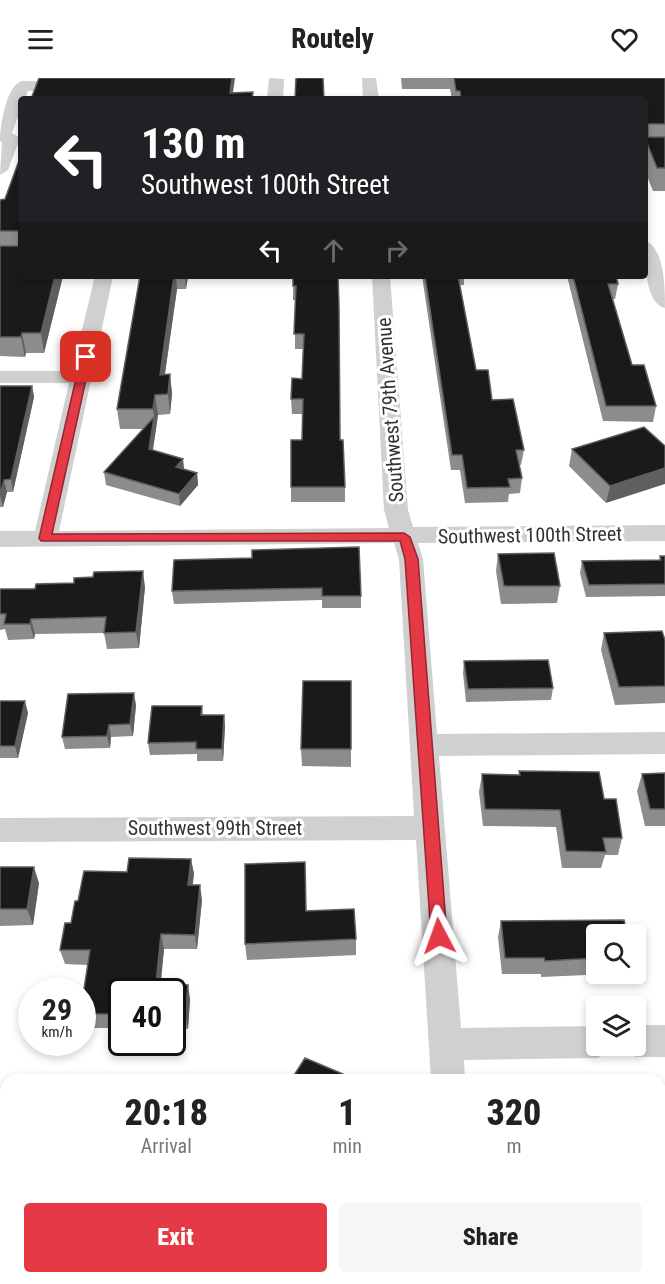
<!DOCTYPE html>
<style>
body{margin:0;font-family:"Roboto Condensed",sans-serif;background:#f6f6f6;color:#222;height:100vh;display:flex;flex-direction:column;font-size:22px;white-space:nowrap}
*{box-sizing:border-box;margin:0}
p{font-size:20px;color:#767676}
.icon{flex:none;width:33px;height:33px;fill:none;stroke:currentColor;stroke-width:2;stroke-linecap:round;stroke-linejoin:round}
.map{position:relative;flex:1;overflow:hidden}
.panel{position:absolute;left:0px;top:996px;width:666px;height:210px;display:flex;flex-direction:column;background:#fff;border-radius:18px 18px 0 0;box-shadow:0 3px 9px #0003}
.panel>*{flex:none}
.banner{position:absolute;left:18px;top:18px;width:630px;height:183px;border-radius:6px;box-shadow:0 3px 9px #0003;background:#202124;color:#fff;overflow:hidden}
.buttons{position:absolute;left:586px;top:846px;display:grid;gap:12px}
.buttons a{display:grid;place-items:center;width:60px;height:60px;border-radius:6px;background:#fff;box-shadow:0 3px 9px #0003;font-size:30px}
.speed{position:absolute;left:18px;top:900px;display:flex;gap:12px;font-size:30px;font-weight:700;text-align:center}
.speed>*{display:grid;place-content:center;width:78px;height:78px;border-radius:50%;background:#fff;box-shadow:0 3px 9px #0003;line-height:1}
.speed small{font-size:15px;font-weight:400}
.speed .limit{border:3px solid #111;border-radius:9px;background:#fff;color:#111}
.pin{position:absolute;display:grid;place-items:center;width:51px;height:51px;color:#fff;margin:-26px;border-radius:12px;box-shadow:0 3px 9px #0006}
.me{position:absolute;width:66px;margin:-33px;rotate:356deg;stroke-linejoin:round;filter:drop-shadow(0 0 4px #0008)}
.turn{display:flex;align-items:center;gap:21px;height:126px;padding:0 24px;font-size:27px}
.turn .icon{width:78px;height:78px;stroke-width:2.5}
.turn b{display:block;font-size:42px;line-height:51px}
.lanes{display:flex;align-items:center;height:57px;padding:0 24px;background:#0003;justify-content:center;gap:30px;direction:ltr}
.lanes .off{opacity:.35}
.eta{display:flex;justify-content:space-evenly;align-items:center;height:102px;text-align:center}
.eta b{font-size:36px;font-weight:800;line-height:42px}
.primary-button{display:flex;gap:12px;margin-top:auto;padding:12px 24px}
.primary-button a{flex:1;height:69px;border-radius:6px;background:#e63946;color:#fff;font-size:24px;font-weight:800;line-height:69px;text-align:center}
.primary-button a+a{background:#f6f6f6;color:#222}
header{display:flex;justify-content:space-between;align-items:center;height:78px;padding:0 24px;background:#fff;font-size:27px;font-weight:800}
.map>svg:first-child{display:block}
.lines{fill:none;stroke-linecap:round;stroke-linejoin:round}
.minor{fill:#d0d0d0;fill-rule:evenodd}
.wall{fill:#8c8c8c}
.shaded-wall{fill:#5f5f5f}
.building{fill:#1a1a1a;stroke:#5f5f5f;stroke-width:1.5}
.route{fill:#e63946;stroke:#96252e;stroke-width:1.5}
.labels{text-anchor:middle;stroke-width:6;stroke-linejoin:round;paint-order:stroke}
.street-label{font-size:20px;fill:#333;stroke:#fff}
</style>
<header><svg class="icon" aria-label="menu" viewBox="0 0 24 24"><path d="M4 6h16M4 12h16M4 18h16"/></svg>Routely<svg class="icon" aria-label="heart" viewBox="0 0 24 24"><path d="M12 20l-8-8c-3-5 5-10 8-4 3-6 11-1 8 4z"/></svg></header>
<div class="map">
<svg width="665" height="1206" viewBox="0 0 665 1206">
<rect width="100%" height="100%" fill="#fff"/>
<g class="lines">
<path class="minor" d="M269,0L284,1L283,21H267Z
M362,0H376L379,21H363Z
M22,3H72L80,8L72,13H28L25,21H21V30L12,55L20,60L8,92L0,97L2,64L0,63C0,49 6,7 22,3Z
M645,163C665,169 665,213 665,230C644,225 645,181 645,163Z
M95,198H113L59,453L389,450L384,432L372,198H390L408,432L413,449L665,447V463L418,465L423,481L437,656L665,654V676L439,678L461,950L597,948V968H613L609,975L597,980L464,982L465,1002H431L416,762L0,764V740L414,738L399,481L394,465L0,469V453H35L69,305H0V293H72Z
M636,947H665V979H636L624,974L621,968H636Z
M440,1200H478L480,1206H440Z"/>
</g>
<path class="wall" d="M401,0H665V113H653L645,93V21H452L450,11H402Z
M21,77V198H63L44,275H26L25,279L0,278V122L5,121Z
M140,198H188L186,211H177L165,296H170L172,316L170,336L158,337L153,372L183,381L184,391L197,395L198,407L180,428L106,407L104,394L143,351H120L117,331Z
M293,198L340,362L345,409V424H291V409L302,362L303,336H292L291,321L302,301L303,271H295V222H293Z
M422,198H464V207H460L476,292L492,322L524,372L521,387H519L522,400L520,415L509,416L508,424L465,425L460,392H451Z
M567,198H616L618,206L615,221H613L632,287L656,328L653,344L603,343Z
M0,308H32L34,319L13,414H7L3,429H0Z
M644,349L606,425L569,388L572,371Z
M498,476L560,508L557,525L501,526L496,493Z
M660,478H665V518L586,519L580,495L582,483L659,482Z
M174,482L361,518V530H322V522L174,526L172,513Z
M145,509L139,570L107,571L104,555L35,556L34,561L8,562L5,551L0,552V511Z
M604,555L665,562V625L615,627L601,572Z
M464,583L553,610L551,622L466,624L463,595Z
M351,603V689L302,688L301,671Z
M0,623L28,635L18,680H0Z
M136,627L133,658L111,659L110,670L65,671L62,659Z
M202,628L203,637H224L225,649L223,683H197V676L150,677L148,665Z
M519,693L604,721L622,760L618,777H605L601,790H562L556,749L483,748L479,714L482,696L519,697Z
M665,695V748H645L637,713L642,696Z
M191,781L194,796L192,807L202,822L197,871H164L160,906L190,921L188,951L172,950V914H122V950H85L82,942V924L88,887L65,886L60,872L71,845L127,794Z
M0,789L39,805L33,847L0,848Z
M306,833L356,861V877L247,882L245,866Z
M501,843L597,856V896H609L541,899V896H502L498,859Z"/>
<path class="shaded-wall" d="M232,0H235L232,21L230,15Z
M55,198H63L44,275L41,255Z
M174,198H176L177,211L162,316L160,297Z
M185,198H188L186,211Z
M22,255L26,275L25,279L21,259Z
M170,296L172,316L170,336L168,316Z
M32,308L34,319L13,414L11,401Z
M155,317L158,337L156,351L153,331Z
M154,339L156,351L151,383L149,371Z
M183,381L184,393L176,389Z
M665,390V406L606,425L610,408Z
M197,395L198,407L180,428L179,416Z
M4,402L7,414L3,429L0,417Z
M143,493L145,509L139,570L136,554Z
M31,541L35,556L34,561L30,546Z
M134,615L136,627L133,658L130,646Z
M25,623L28,635L18,680L15,668Z
M224,637L225,649L223,683L222,671Z
M109,647L111,659L110,670L107,658Z
M191,781L194,796L191,822L188,807Z
M34,789L39,805L33,847L27,831Z
M200,807L202,822L197,871L195,857Z
M161,856L164,871L160,914L156,906Z
M188,907L190,921L188,951L185,936Z"/>
<path class="building" d="M39,0H232L230,15L253,14L252,21H31Z
M296,0H323L324,21H295Z
M454,0H665V46H648V59H665V90H657L645,60V21H461L460,13H456Z
M21,77V198H55L41,255H22L21,259H0V168H19V153H0V122L5,121Z
M140,198H174L160,297L170,296L168,316L155,317L153,331H117Z
M293,198H338L339,228L340,362H343L345,409H291V362H302L303,321H291L292,300L302,301L304,256H294L296,208H293Z
M425,198H458L476,292H488L492,322L513,321L524,372H516L522,400L508,401L510,409L467,410L462,377H452Z
M573,198H616L618,206H608L632,287H644L656,328H606Z
M0,308H32L11,401L4,402L0,417Z
M154,339L149,371L183,381L176,389L197,395L179,416L104,394Z
M644,349L665,368V390L610,408L572,371Z
M359,469L361,518H322V510L172,513L174,482L252,480V472Z
M554,475L560,508H504L498,476Z
M660,478H665V506L589,507L582,483L661,482Z
M143,493L136,554L104,555L106,539L31,541L30,546H4L6,536H0V511H35L36,506L74,505V500L93,499L94,494Z
M662,553L665,562V608L619,609L604,555Z
M548,582L553,610L468,611L464,583Z
M303,603H351V671H301Z
M134,615L130,646L109,647L107,658L62,659L68,616Z
M0,623H25L15,668H0Z
M152,628H202L201,637H224L222,671H196V664L148,665Z
M519,693L599,694L604,721H616L622,760H603L606,774L566,773L560,732L485,731L482,696L520,697Z
M665,695V731H650L642,696Z
M129,780L191,781L188,807H200L195,857L161,856L156,906L188,907L185,936H172V914H122V936H82V924L90,872H60L65,845H71L75,823H78L84,793L127,794Z
M305,784L306,833L354,831L356,861L245,866V786Z
M0,789H34L27,831H0Z
M624,842L627,856H597V880L545,883L544,880H505L501,843Z
M305,980L357,1002H291Z"/>
<path class="route" d="M86,275L91,279L52,456L404,455L410,459L418,481L447,858L444,863H433L431,858L405,481L400,463H41L39,460L81,279Z"/>
<g class="labels">
<g class="street-label">
<text transform="translate(390 332) rotate(-94)" y="7">Southwest 79th Avenue</text>
<text transform="translate(530 457) rotate(-1)" y="7">Southwest 100th Street</text>
<text x="215" y="757">Southwest 99th Street</text>
</g>
</g>
</svg>
<div class="buttons">
<a><svg class="icon" aria-label="search" viewBox="0 0 24 24"><circle cx="10" cy="10" r="6"/><path d="M15 15l6 6"/></svg></a>
<a><svg class="icon" aria-label="layers" viewBox="0 0 24 24"><path d="M12 4l9 5-9 5-9-5zM3 14l9 5 9-5"/></svg></a>
</div>
<div class="speed"><div>29<small>km/h</small></div><div class="limit">40</div></div>
<div class="pin" style="left:86px;top:279px;background:#d93025"><svg class="icon" aria-label="arrive" viewBox="0 0 24 24"><path d="M6 21V4h12l-3 4 3 4H6"/></svg></div>
<svg class="me" style="left:439px;top:858px" viewBox="-20 -20 40 40"><path d="M0-17L14 15 0 8-14 15z" fill="#e63946" stroke="#fff" stroke-width="4"/></svg>
<div class="banner">
<div class="turn"><svg class="icon" aria-label="left" viewBox="0 0 24 24"><path d="M17 20v-9H6M10 6l-5 5 5 5"/></svg><div><b>130 m</b>Southwest 100th Street</div></div>
<div class="lanes"><svg class="icon" aria-label="left" viewBox="0 0 24 24"><path d="M17 20v-9H6M10 6l-5 5 5 5"/></svg><svg class="icon off" aria-label="ahead" viewBox="0 0 24 24"><path d="M12 20V5M6 11l6-6 6 6"/></svg><svg class="icon off" aria-label="right" viewBox="0 0 24 24"><path d="M7 20v-9h11M14 6l5 5-5 5"/></svg></div>
</div>
<section class="panel">
<div class="eta">
<div><b>20:18</b><p>Arrival</p></div>
<div><b>1</b><p>min</p></div>
<div><b>320</b><p>m</p></div>
</div>
<div class="primary-button"><a>Exit</a><a>Share</a></div>
</section>
</div>
